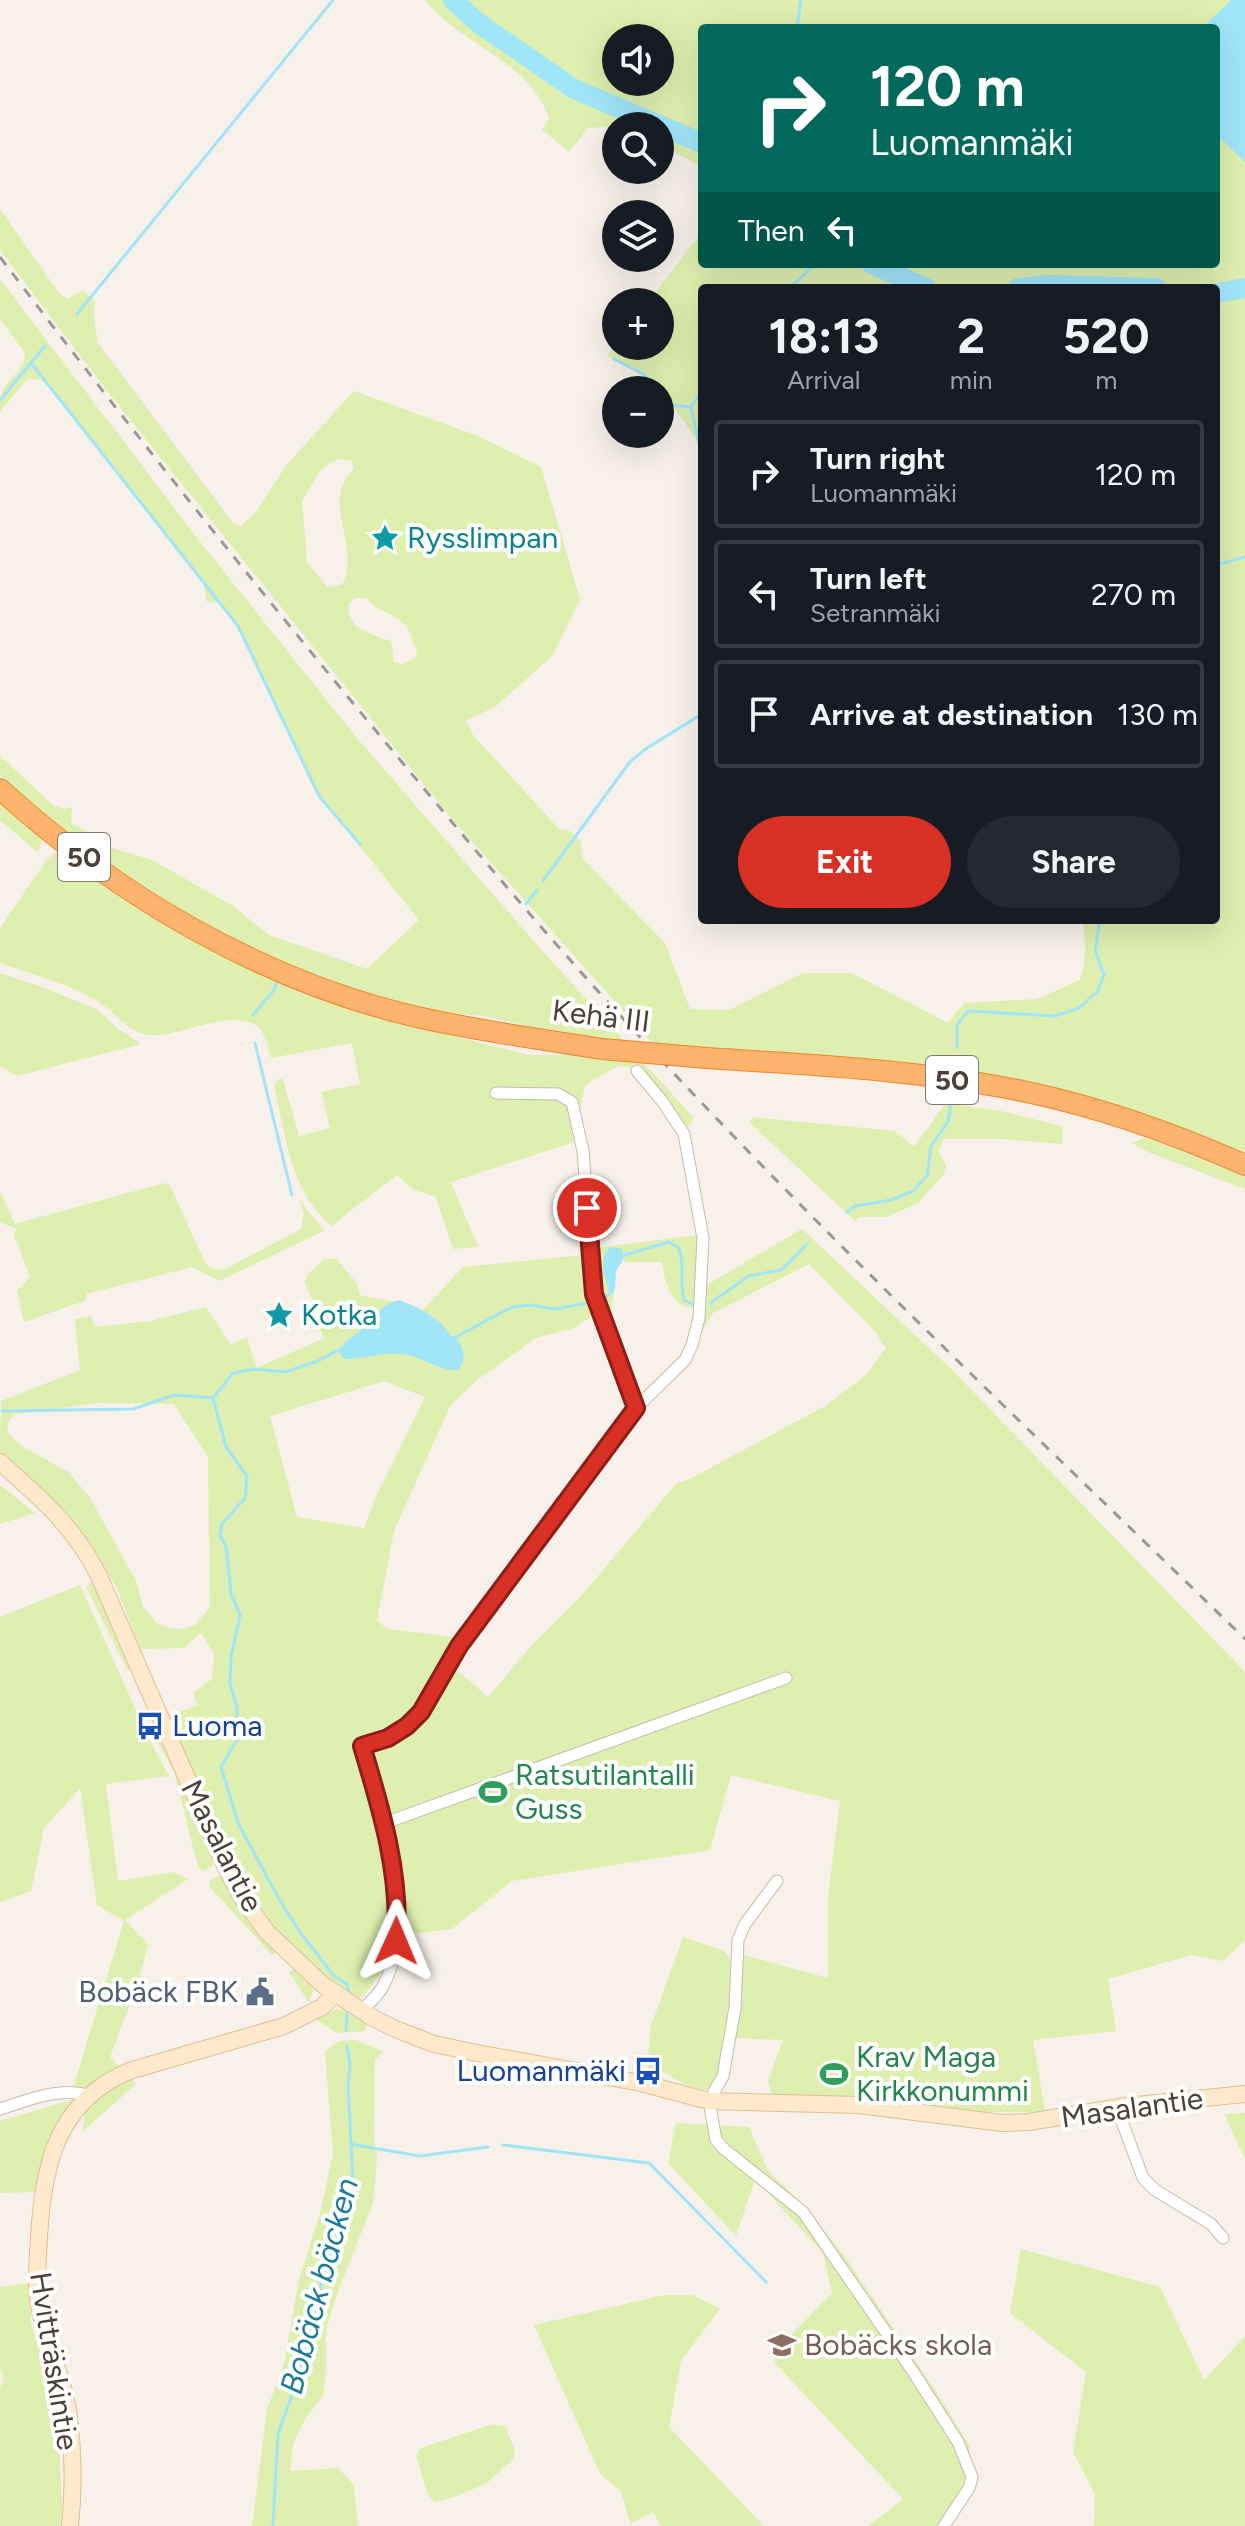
<!DOCTYPE html>
<meta charset="utf-8">
<style>
body{margin:0;font-family:Figtree,sans-serif;background:#242831;color:#f1f3f6;height:100vh;display:flex;flex-direction:column;font-size:30px;white-space:nowrap}
*{box-sizing:border-box;margin:0}
p{font-size:26px;color:#9ea1a6}
.icon{flex:none;width:44px;height:44px;fill:none;stroke:currentColor;stroke-width:2;stroke-linecap:round;stroke-linejoin:round}
.map{position:relative;flex:1;overflow:hidden}
.drawer{position:absolute;left:698px;top:284px;width:522px;height:640px;display:flex;flex-direction:column;background:#171b24;border-radius:8px;box-shadow:0 8px 32px #0002}
.drawer>*{flex:none}
.hud{position:absolute;left:698px;top:24px;width:522px;height:244px;border-radius:8px;box-shadow:0 8px 32px #0002;background:#00695c;color:#fff;overflow:hidden}
.tools{position:absolute;left:602px;top:24px;display:grid;gap:16px}
.tools a{display:grid;place-items:center;width:72px;height:72px;border-radius:50%;background:#171b24;box-shadow:0 8px 32px #0002;font-size:40px}
.pin{position:absolute;display:grid;place-items:center;width:68px;height:68px;color:#fff;margin:-34px;border:4px solid #fff;border-radius:50%;box-shadow:0 2px 8px #0007}
.me{position:absolute;width:88px;margin:-44px;rotate:1deg;stroke-linejoin:round;filter:drop-shadow(0 0 6px #0008)}
.turn{display:flex;align-items:center;gap:28px;height:168px;padding:0 40px;font-size:36px}
.turn .icon{width:104px;height:104px;stroke-width:2.5}
.turn b{display:block;font-size:56px;line-height:68px}
.then{display:flex;align-items:center;height:76px;padding:0 40px;background:#0003;gap:16px;font-size:30px}
.eta{display:flex;justify-content:space-evenly;align-items:center;height:136px;text-align:center}
.eta b{font-size:48px;font-weight:700;line-height:56px}
.button{display:flex;gap:16px;margin-top:auto;padding:16px 40px}
.button a{flex:1;height:92px;border-radius:48px;background:#d93025;color:#fff;font-size:32px;font-weight:700;line-height:92px;text-align:center}
.button a+a{background:#242831;color:#f1f3f6}
ul{padding:0;list-style:none}
li{display:flex;align-items:center;gap:24px;height:108px;margin:0 16px 12px;padding:0 24px;border:4px solid #363941;border-radius:8px}
li div{flex:1}
li b{display:block;font-size:30px}
li em{font-style:normal}
.map>svg:first-child{display:block}
.green{fill:#deefaf;fill-rule:evenodd}
.water{fill:#a1e5f9}
.lines{fill:none;stroke-linecap:round;stroke-linejoin:round}
.stream{stroke:#a1e5f9;stroke-width:3}
.river{stroke:#a1e5f9;stroke-width:20}
.street-casing{stroke:#c7baae;stroke-width:13}
.secondary-casing{stroke:#dfbf97;stroke-width:18}
.highway-casing{stroke:#f0842b;stroke-width:22}
.street{stroke:#fff;stroke-width:11}
.secondary{stroke:#ffe9cc;stroke-width:16}
.highway{stroke:#ffb46d;stroke-width:20}
.rail{stroke:#999;stroke-width:3;stroke-dasharray:10 10;stroke-linecap:butt}
.highway-bridge-casing{stroke:#f0842b;stroke-width:22;stroke-linecap:butt}
.highway-bridge{stroke:#ffb46d;stroke-width:20}
.route-casing{stroke:#8d1f18;stroke-width:20}
.route{stroke:#d93025;stroke-width:14}
.labels{text-anchor:middle;stroke-width:8;stroke-linejoin:round;paint-order:stroke}
.shield{fill:#fff;stroke:#827973;stroke-width:2}
.shield-label{font-size:28px;font-weight:bold;fill:#4c4037}
.culture-label{font-size:30px;fill:#0d838f;stroke:#fff;text-anchor:start}
.street-label{font-size:30px;fill:#4c4037;stroke:#fff}
.transit-label{font-size:30px;fill:#164399;stroke:#fff;text-anchor:start}
.leisure-label{font-size:30px;fill:#27864d;stroke:#fff;text-anchor:start}
.service-label{font-size:30px;fill:#4e5e75;stroke:#fff;text-anchor:end}
.education-label{font-size:30px;fill:#785e54;stroke:#fff;text-anchor:start}
.water-label{font-size:32px;font-style:italic;fill:#1e7b99;stroke:#fff}
</style>
<div class="map">
<svg width="1245" height="2526" viewBox="0 0 1245 2526">
<rect width="100%" height="100%" fill="#f7f1ea"/>
<path class="green" d="M425,0H1245V1156L1167,1122L1077,1095L653,1044L452,819L107,391L0,250V209L59,293L67,299L83,291L95,301C91,316 97,327 97,342L233,523L241,526L256,512L287,464L354,391L478,436L541,467L580,599L553,655L495,707L466,720L473,735L559,829L570,831L581,842L582,858L665,943L690,1009L729,1010L803,973H852L948,1023L964,1003L1037,999L1080,980C1086,961 1087,940 1082,920H1216V288H702V447L672,405L643,374L607,356L616,344L660,346V302H648L702,232V264H1216V28H702V167L660,144V126H616V130L603,127L588,128L569,152L542,130L549,118C530,60 460,45 425,0ZM616,38H660V82H616ZM338,459L352,461L354,468C318,504 363,545 342,585L327,587L307,562L302,501L321,469ZM356,598H366C380,613 394,613 405,625C412,632 410,641 417,649L415,658L402,664L394,662L391,641C372,634 344,628 349,603Z
M0,279L194,534L356,737L538,946L693,1117L687,1129L640,1069L618,1066L585,1085L574,1142L451,1182L478,1247L453,1249L436,1197L412,1189L397,1175L331,1226C290,1190 286,1137 274,1086L278,1079H283L299,1136L330,1128L321,1092L360,1084L352,1043L271,1058C268,1049 266,1036 260,1029C236,1004 178,1039 147,1035C132,1033 119,1018 107,1008C77,985 35,976 0,963V928L48,858L59,851L164,923L208,948L408,1025L529,1055H567L613,1060L520,1024L484,1016L439,1013L361,991L249,949L147,892L65,833L0,775V756L54,806L65,809L72,807L71,822L109,847L152,860L233,906L269,935L367,969L419,920L319,796L238,626L219,603L207,602L204,585L46,380L27,379L0,412C0,405 0,397 2,392C10,377 24,371 25,353L0,319Z
M0,799L42,839L38,853L0,820Z
M0,973L45,988L98,1010L116,1027L141,1044L17,1076L0,1066Z
M946,1103L1001,1111L1062,1126L1063,1144L1001,1139H944L938,1151L946,1165L944,1174L918,1203L887,1217H859L855,1221L750,1123L752,1117L895,1131L914,1147Z
M1145,1138L1195,1153L1245,1174V1189L1148,1152L1132,1143Z
M164,1183L170,1185L205,1263L213,1269L223,1270L301,1229L304,1214L299,1199L324,1231L219,1281L192,1267L86,1294L87,1300L24,1322L17,1291L30,1277L14,1235L16,1229L0,1222V1191L15,1224Z
M802,1229L951,1369L1245,1672V1940L1223,1961L1191,1955L1108,1979L1116,2031L1033,2040L1045,2112H977L931,2104L831,2096L772,2095L768,2080L783,2040L734,2038L740,1954L828,1978V1895L840,1801L731,1775L710,1850L512,1881L452,1929L389,1937L382,1972L363,1996L352,1998L321,1977L285,1943L247,1896L167,1715L197,1706L193,1693L212,1679L214,1654L201,1633L184,1648L140,1649L116,1586L67,1513L0,1453L1,1401L80,1370L75,1319L91,1316L95,1327L150,1321L206,1307L231,1345L247,1337L257,1368L324,1338L320,1328L322,1321L304,1282L308,1274L324,1259H336L357,1283L360,1295C382,1300 402,1301 423,1310L463,1267L585,1255L595,1248L697,1235L699,1260L695,1308C670,1308 665,1281 662,1262H624L622,1250L610,1293L614,1292L611,1312L595,1314L574,1328L536,1338L477,1380L450,1406L394,1531L377,1621L388,1629L461,1638L468,1644L452,1666L488,1697L531,1646L581,1596L676,1484L690,1479L825,1406L866,1375L886,1348L873,1329L809,1264L713,1313L700,1335L705,1286ZM384,1381L425,1397L376,1497L364,1528L297,1517L270,1416ZM97,1403L174,1404L208,1457L210,1607L195,1625L183,1629L169,1628L156,1623L143,1606L136,1581L89,1496L68,1472L20,1445L9,1434L7,1424L15,1414Z
M0,1485L35,1513L0,1524Z
M90,1582L96,1583L131,1665L128,1671L86,1587Z
M80,1585L147,1735L169,1776L106,1784L118,1881L173,1872L188,1879L125,1920L148,1944L139,1980L110,2057L136,2084L82,2132L88,2095L72,2091L124,1921L97,1905L80,1788L44,1828L31,1891L0,1902V1617Z
M154,1728L165,1744L214,1856L213,1866L203,1871L199,1868C189,1837 184,1806 175,1776C170,1760 158,1746 152,1731Z
M217,1876L222,1878L275,1950V1954L272,1955L210,1887L209,1881Z
M683,1937L724,1951L731,1959C729,2002 729,2051 710,2091L685,2085L664,2072L647,2069L651,2026Z
M295,1969L310,1983L313,1991L309,2003L289,1972Z
M338,2009H344L366,2021V2031L336,2033L317,2020L319,2017Z
M356,2040L384,2052L375,2059L374,2140L377,2157L373,2203L338,2291L326,2330V2370L323,2396L305,2419L293,2444L290,2471L338,2468L354,2485L358,2526H252L267,2410L284,2363L299,2280L320,2213L333,2154L325,2052L339,2041Z
M72,2100L56,2131L37,2192L0,2193V2121Z
M1245,2113V2159L1224,2114Z
M676,2123L749,2127L768,2171L806,2207L848,2261L933,2387L970,2446L968,2464L978,2487L945,2526H868L903,2499L775,2363V2351L832,2293L823,2253L755,2179L736,2236L668,2163Z
M1021,2249L1160,2287L1204,2380L1245,2336V2526H1094L1095,2494L1073,2452L1086,2372L1010,2313Z
M31,2283V2324L56,2394L63,2522L62,2526H0V2388L4,2379L0,2368V2287Z
M665,2295H693L720,2309L681,2361L669,2427L764,2526H661L653,2512L630,2524L621,2491L600,2474L534,2325Z
M493,2424L505,2426L515,2451L514,2458L487,2483L457,2496L435,2502L428,2495L416,2456L421,2448Z"/>
<path class="water" d="M1231,0H1245V162L1216,134V28H1206L1207,23Z
M610,1247L622,1249C627,1262 619,1262 616,1272C615,1278 616,1285 614,1292L610,1293C605,1277 597,1260 610,1247Z
M399,1300C419,1308 439,1316 451,1336L456,1337C463,1347 468,1360 458,1370C437,1371 422,1356 402,1354C383,1352 364,1359 344,1359L338,1351L344,1347L343,1343C364,1333 376,1305 399,1300Z"/>
<g class="lines">
<path class="stream" d="M797,28L801,0
M790,288L815,264
M77,314L333,0
M614,359L643,374L659,390
M31,363L238,626L319,796L360,844
M660,391L672,405L691,407L702,391
M0,400L45,346
M691,407L699,444L702,447
M1216,565L1245,557
M543,881L629,763L644,750L702,714
M526,904L537,890
M253,1015L274,990L278,980
M255,1043L292,1195
M957,1047V1025L968,1011L1055,1016L1079,1008L1098,991L1104,975L1095,951L1099,926L1097,920
M847,1212L855,1206L891,1200L913,1191L927,1176L931,1146L948,1122L952,1097
M625,1255L668,1242L678,1247C686,1264 679,1283 684,1300L692,1304
M603,1299L610,1293
M710,1303L749,1276L781,1270L807,1244
M454,1338L512,1307L531,1305L555,1309L588,1303
M346,1346L318,1361L285,1372L254,1369L233,1373L213,1398L226,1447L247,1476L245,1498L222,1524L220,1536L226,1546L231,1594L240,1615L231,1657L230,1683L237,1707L238,1738L221,1767L239,1825L279,1899L300,1932L334,1976L347,1984L349,1993
M2,1411L133,1409L174,1395L213,1398
M346,2031L347,2013
M350,2144L420,2156L488,2147
M503,2145L649,2163L766,2282
M273,2526L278,2434L299,2376L308,2323L346,2211L353,2180L348,2087L350,2063L347,2046"/>
<path class="river" d="M453,0L477,22L574,89L702,143
M872,264L926,288
M1018,288L1049,285L1156,288
M1216,293L1245,288"/>
<defs>
<path id="street" d="M496,1093L558,1094L572,1102L583,1151L594,1294L636,1408
M385,1823L786,1678
M777,1881L745,1924L738,1940L735,2008L723,2076L709,2101L716,2140L724,2149L803,2212L914,2373L958,2442L972,2477L969,2488L944,2526
M361,2010C371,2002 380,1994 385,1982C417,1919 381,1810 362,1746L388,1738L407,1726L421,1712L459,1646L636,1408L685,1360L692,1345L699,1318L703,1238L684,1134L662,1101L637,1071
M1114,2108L1121,2119L1143,2178L1155,2190L1211,2224L1223,2238
M0,2109C29,2100 58,2087 88,2095"/>
<path id="secondary" d="M0,1462C41,1499 72,1524 98,1574L226,1868L241,1896L267,1932L323,1985L373,2018L398,2030L434,2044L477,2053L641,2083L709,2101L859,2105L1002,2123L1029,2122L1126,2106L1245,2094
M70,2526C74,2490 73,2452 69,2416C64,2377 45,2342 39,2304C35,2282 38,2259 39,2237C43,2165 57,2102 129,2071L284,2026L322,2007L336,1993"/>
<path id="highway" d="M0,789C116,895 262,981 417,1017C478,1031 540,1039 602,1049
M707,1058C814,1065 922,1070 1027,1092C1103,1108 1175,1134 1245,1165"/>
</defs>
<use href="#street" class="street-casing"/>
<use href="#secondary" class="secondary-casing"/>
<use href="#highway" class="highway-casing"/>
<use href="#street" class="street"/>
<use href="#secondary" class="secondary"/>
<use href="#highway" class="highway"/>
<path class="rail" d="M0,257C128,426 260,592 396,755C462,834 528,914 597,990C802,1217 1026,1426 1245,1639"/>
<defs>
<path id="highway-bridge" d="M602,1049L707,1058"/>
</defs>
<use href="#highway-bridge" class="highway-bridge-casing"/>
<use href="#highway-bridge" class="highway-bridge"/>
</g>
<g class="lines">
<defs>
<path id="route" d="M396,1941C401,1874 381,1809 362,1746L388,1738L407,1726L421,1712L459,1646L636,1408L594,1294L587,1208"/>
</defs>
<use href="#route" class="route-casing"/>
<use href="#route" class="route"/>
</g>
<defs>
<symbol id="sight-bare" viewBox="-9 -9 18 18"><path d="M0-6L1.8-2.2L6-1.7L2.9 1.2L3.7 5.4L0 3.3L-3.7 5.4L-2.9 1.2L-6-1.7L-1.8-2.2Z" fill="#0f9aa8" stroke="#fff" stroke-width="2.5" paint-order="stroke"/></symbol>
<symbol id="bus-bare" viewBox="-9 -9 18 18"><path d="M-5-6H5V4H4V6H2V4H-2V6H-4V4H-5ZM-3.5-4V0h7V-4ZM-3.5 1.2v1.5H-2V1.2ZM2 1.2v1.5H3.5V1.2Z" fill="#1a4fb4" stroke="#fff" stroke-width="2.5" paint-order="stroke"/></symbol>
<symbol id="stadium-bare" viewBox="-9 -9 18 18"><path d="M0-5a6.5 5 0 1 0 0 10a6.5 5 0 1 0 0-10ZM-3.5-1.8h7v3.6h-7Z" fill="#2e9e5b" stroke="#fff" stroke-width="2.5" paint-order="stroke"/></symbol>
<symbol id="civic-bare" viewBox="-9 -9 18 18"><path d="M-.6-6.5H3V-4.5H.6V-3L4-1V1h2V6H-6V1h2V-1L-.6-3ZM-1.2 2.5V6h2.4V2.5Z" fill="#5c6f8a" stroke="#fff" stroke-width="2.5" paint-order="stroke"/></symbol>
<symbol id="school-bare" viewBox="-9 -9 18 18"><path d="M0-5L7-2L0 1L-7-2ZM-4 1L0 2.5L4 1V4Q0 6-4 4Z" fill="#8d6e63" stroke="#fff" stroke-width="2.5" paint-order="stroke"/></symbol>
</defs>
<g fill-rule="evenodd">
<use href="#sight-bare" x="365" y="518" width="40" height="40"/>
<use href="#sight-bare" x="259" y="1295" width="40" height="40"/>
<use href="#bus-bare" x="130" y="1706" width="40" height="40"/>
<use href="#stadium-bare" x="473" y="1772" width="40" height="40"/>
<use href="#civic-bare" x="240" y="1972" width="40" height="40"/>
<use href="#bus-bare" x="628" y="2051" width="40" height="40"/>
<use href="#stadium-bare" x="814" y="2054" width="40" height="40"/>
<use href="#school-bare" x="762" y="2325" width="40" height="40"/>
</g>
<g class="labels">
<g class="shield">
<rect x="58" y="833" width="52" height="48" rx="6"/>
<rect x="926" y="1056" width="52" height="48" rx="6"/>
</g>
<g class="shield-label">
<text x="84" y="867">50</text>
<text x="952" y="1090">50</text>
</g>
<g class="culture-label">
<text x="407" y="548">Rysslimpan</text>
<text x="301" y="1325">Kotka</text>
</g>
<g class="street-label">
<text transform="translate(601 1016) rotate(7)" y="10">Kehä III</text>
<text transform="translate(222 1846) rotate(63)" y="10">Masalantie</text>
<text transform="translate(1132 2108) rotate(-8)" y="10">Masalantie</text>
<text transform="translate(54 2361) rotate(81)" y="10">Hvitträskintie</text>
</g>
<g class="transit-label">
<text x="172" y="1736">Luoma</text>
<text x="626" y="2081" text-anchor="end">Luomanmäki</text>
</g>
<g class="leisure-label">
<text x="515" y="1785">Ratsutilantalli<tspan x="515" dy="34">Guss</tspan></text>
<text x="856" y="2067">Krav Maga<tspan x="856" dy="34">Kirkkonummi</tspan></text>
</g>
<g class="service-label">
<text x="238" y="2002">Bobäck FBK</text>
</g>
<g class="education-label">
<text x="804" y="2355">Bobäcks skola</text>
</g>
<g class="water-label">
<text transform="translate(319 2286) rotate(-75)" y="11">Bobäck bäcken</text>
</g>
</g>
</svg>
<div class="tools">
<a><svg class="icon" aria-label="sound" viewBox="0 0 24 24"><path d="M4 9h4l5-4v14l-5-4H4zM17 9q2 3 0 6"/></svg></a>
<a><svg class="icon" aria-label="search" viewBox="0 0 24 24"><circle cx="10" cy="10" r="6"/><path d="M15 15l6 6"/></svg></a>
<a><svg class="icon" aria-label="layers" viewBox="0 0 24 24"><path d="M12 4l9 5-9 5-9-5zM3 14l9 5 9-5"/></svg></a>
<a>+</a>
<a>−</a>
</div>
<div class="pin" style="left:587px;top:1208px;background:#d93025"><svg class="icon" aria-label="arrive" viewBox="0 0 24 24"><path d="M6 21V4h12l-3 4 3 4H6"/></svg></div>
<svg class="me" style="left:396px;top:1941px" viewBox="-20 -20 40 40"><path d="M0-17L14 15 0 8-14 15z" fill="#d93025" stroke="#fff" stroke-width="4"/></svg>
<div class="hud">
<div class="turn"><svg class="icon" aria-label="right" viewBox="0 0 24 24"><path d="M7 20v-9h11M14 6l5 5-5 5"/></svg><div><b>120 m</b>Luomanmäki</div></div>
<div class="then">Then<svg class="icon" aria-label="left" viewBox="0 0 24 24"><path d="M17 20v-9H6M10 6l-5 5 5 5"/></svg></div>
</div>
<section class="drawer">
<div class="eta">
<div><b>18:13</b><p>Arrival</p></div>
<div><b>2</b><p>min</p></div>
<div><b>520</b><p>m</p></div>
</div>
<ul>
<li><svg class="icon" aria-label="right" viewBox="0 0 24 24"><path d="M7 20v-9h11M14 6l5 5-5 5"/></svg><div><b>Turn right</b><p>Luomanmäki</p></div><em>120 m</em></li>
<li><svg class="icon" aria-label="left" viewBox="0 0 24 24"><path d="M17 20v-9H6M10 6l-5 5 5 5"/></svg><div><b>Turn left</b><p>Setranmäki</p></div><em>270 m</em></li>
<li><svg class="icon" aria-label="arrive" viewBox="0 0 24 24"><path d="M6 21V4h12l-3 4 3 4H6"/></svg><div><b>Arrive at destination</b></div><em>130 m</em></li>
</ul>
<div class="button"><a>Exit</a><a>Share</a></div>
</section>
</div>
